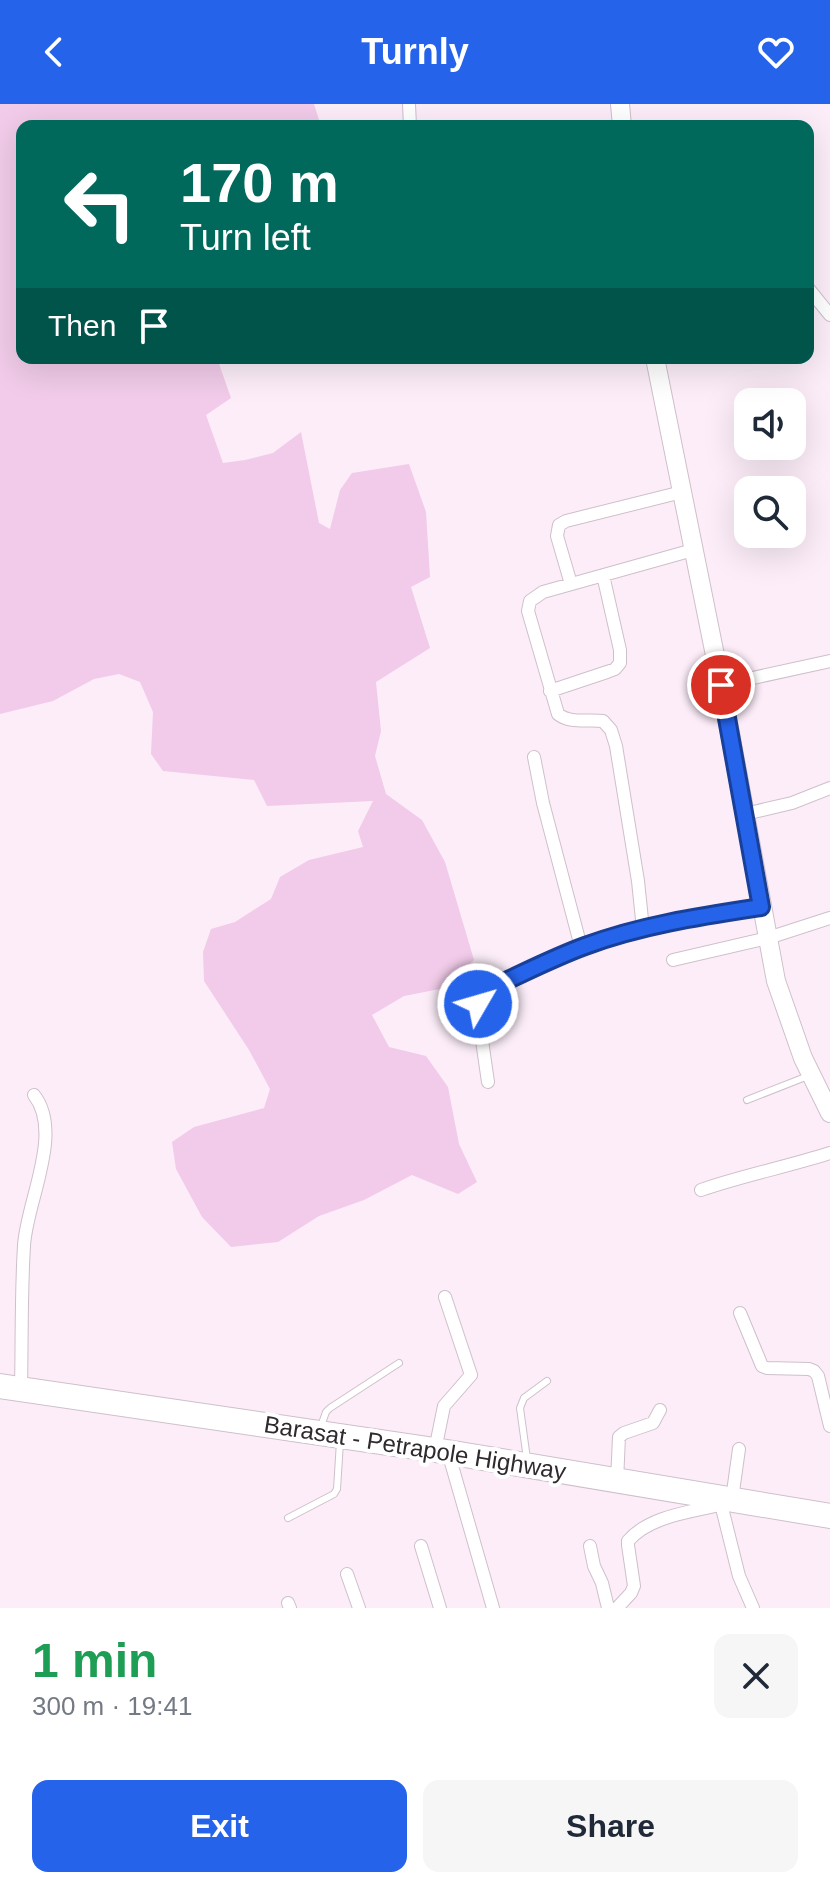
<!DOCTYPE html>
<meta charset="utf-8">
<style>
body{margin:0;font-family:Arial,sans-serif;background:#f6f6f7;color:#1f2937;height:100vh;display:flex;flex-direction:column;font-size:30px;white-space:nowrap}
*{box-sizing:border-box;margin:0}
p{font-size:26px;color:#747a83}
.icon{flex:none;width:44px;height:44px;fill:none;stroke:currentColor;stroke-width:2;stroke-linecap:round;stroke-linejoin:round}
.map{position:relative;height:1504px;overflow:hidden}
.details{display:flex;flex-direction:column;background:#fff;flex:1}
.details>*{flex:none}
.hud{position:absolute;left:16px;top:16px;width:798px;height:244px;border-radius:16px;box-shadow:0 8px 32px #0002;background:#00695c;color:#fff;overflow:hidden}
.tools{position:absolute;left:734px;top:284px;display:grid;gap:16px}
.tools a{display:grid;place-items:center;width:72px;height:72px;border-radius:16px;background:#fff;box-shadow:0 8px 32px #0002;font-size:40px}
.pin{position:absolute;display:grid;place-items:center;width:68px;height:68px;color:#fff;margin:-34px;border:4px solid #fff;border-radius:50%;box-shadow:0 2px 8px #0007}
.me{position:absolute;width:88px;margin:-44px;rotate:52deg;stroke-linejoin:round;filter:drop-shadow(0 0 6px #0008)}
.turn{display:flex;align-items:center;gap:28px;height:168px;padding:0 32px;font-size:36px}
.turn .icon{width:104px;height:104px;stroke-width:2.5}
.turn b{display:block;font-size:56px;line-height:68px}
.then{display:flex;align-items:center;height:76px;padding:0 32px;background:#0003;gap:16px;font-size:30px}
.round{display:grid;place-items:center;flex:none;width:84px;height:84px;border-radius:16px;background:#f6f6f7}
.head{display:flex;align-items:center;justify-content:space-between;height:136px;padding:0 32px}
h1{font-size:48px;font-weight:800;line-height:60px;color:#1e9e55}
.action{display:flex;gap:16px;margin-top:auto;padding:16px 32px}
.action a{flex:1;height:92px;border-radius:16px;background:#2563eb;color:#fff;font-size:32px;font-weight:800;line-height:92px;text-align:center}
.action a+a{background:#f6f6f7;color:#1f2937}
header{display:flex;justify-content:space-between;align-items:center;height:104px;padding:0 32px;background:#2563eb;color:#fff;font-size:36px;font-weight:800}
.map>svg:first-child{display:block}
.green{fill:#f1cbe9}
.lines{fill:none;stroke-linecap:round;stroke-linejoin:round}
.lane-casing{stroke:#cec0ca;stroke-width:8}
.street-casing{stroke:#cec0ca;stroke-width:14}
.secondary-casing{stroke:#cec0ca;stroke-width:20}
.highway-casing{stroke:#cec0ca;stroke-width:26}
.lane{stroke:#fff;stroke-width:6}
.street{stroke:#fff;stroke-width:12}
.secondary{stroke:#fff;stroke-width:18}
.highway{stroke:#fff;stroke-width:24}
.route-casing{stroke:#184099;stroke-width:20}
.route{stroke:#2563eb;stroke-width:14}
.labels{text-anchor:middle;stroke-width:8;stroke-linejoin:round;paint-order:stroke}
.street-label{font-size:24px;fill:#2f2a2e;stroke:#fff}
</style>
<header><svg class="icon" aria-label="back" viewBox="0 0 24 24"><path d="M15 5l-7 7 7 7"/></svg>Turnly<svg class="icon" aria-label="heart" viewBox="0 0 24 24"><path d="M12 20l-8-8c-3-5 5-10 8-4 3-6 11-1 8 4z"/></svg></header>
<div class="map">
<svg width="830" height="1504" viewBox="0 0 830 1504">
<rect width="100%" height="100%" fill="#fcedf9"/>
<path class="green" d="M0,0H314L321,22H22V254H217L231,294L206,311L223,359L245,356L273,349L301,328L319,419L330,425L340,386L352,369L409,360L426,408L430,473L411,483L430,544L376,578L381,627L375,652L386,690L422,716L445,758L474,856L445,884L404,892L372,911L389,943L426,952L448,983L459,1040L477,1078L458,1090L412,1071L364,1096L319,1112L278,1138L231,1143L202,1113L176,1065L172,1038L194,1023L264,1004L270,985L249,946L204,877L203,848L211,825L235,818L271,795L280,773L309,756L363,743L358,727L373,697L267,702L254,676L163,667L151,650L153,608L140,578L119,570L94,575L53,597L0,610Z"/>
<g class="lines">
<defs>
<path id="lane" d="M747,996L808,972
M320,1325L326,1308L330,1304L399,1259
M527,1355L520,1304L524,1294L547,1277
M288,1414L334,1390L337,1385L340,1338"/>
<path id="street" d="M409,0L410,22
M808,184L830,211
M571,480L557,432L559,421L566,417L682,388
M721,581L830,557
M550,587L607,568L615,565L620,559V546L603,471
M534,653L543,699L581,843
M745,710L792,699L830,684
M643,825L638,777L616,642L611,626L603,617C588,615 570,620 558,610L528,507L530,497L543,488L693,446
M673,856L768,834L830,814
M488,978L478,909C478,899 480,893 488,885C520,871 552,854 585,842C641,821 702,812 761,803
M701,1086C744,1071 787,1063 830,1049
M740,1209L762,1262L767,1264L809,1265L814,1267L818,1272L830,1322
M21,1285C22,1237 21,1189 24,1142C26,1099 64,1029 34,991
M435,1346L444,1302L471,1271L445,1193
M448,1348L493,1504
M617,1377L619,1333L624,1329L653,1319L660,1306
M732,1395L739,1345
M721,1400L739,1472L753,1504
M421,1442L440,1504
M590,1442L594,1462L602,1479L608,1504
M347,1470L359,1504
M288,1499L290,1504
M617,1504L631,1489L634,1482L628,1441V1437C650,1411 693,1408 724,1400"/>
<path id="secondary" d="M620,0L622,22
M655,254L721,581L776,877L803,954L830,1009"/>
<path id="highway" d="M0,1282L435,1346L830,1412"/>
</defs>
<use href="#lane" class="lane-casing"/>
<use href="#street" class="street-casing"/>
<use href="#secondary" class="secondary-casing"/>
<use href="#highway" class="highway-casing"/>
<use href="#lane" class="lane"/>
<use href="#street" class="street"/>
<use href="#secondary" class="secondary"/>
<use href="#highway" class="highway"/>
</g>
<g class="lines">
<defs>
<path id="route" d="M478,900L482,892L488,885C520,871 552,854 585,842C641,821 702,812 761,803L721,581"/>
</defs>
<use href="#route" class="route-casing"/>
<use href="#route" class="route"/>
</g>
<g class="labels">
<g class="street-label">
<text transform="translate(415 1344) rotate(9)" y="8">Barasat - Petrapole Highway</text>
</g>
</g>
</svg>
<div class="tools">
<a><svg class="icon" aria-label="sound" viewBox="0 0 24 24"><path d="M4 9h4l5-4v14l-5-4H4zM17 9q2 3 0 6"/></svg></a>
<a><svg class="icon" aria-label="search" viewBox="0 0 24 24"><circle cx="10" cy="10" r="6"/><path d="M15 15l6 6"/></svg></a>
</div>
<div class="pin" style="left:721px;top:581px;background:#d93025"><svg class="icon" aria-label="arrive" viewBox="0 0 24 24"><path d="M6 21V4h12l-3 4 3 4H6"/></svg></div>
<svg class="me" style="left:478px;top:900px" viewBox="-20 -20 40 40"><circle r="17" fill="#2563eb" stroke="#fff" stroke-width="3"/><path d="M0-11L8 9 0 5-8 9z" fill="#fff"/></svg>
<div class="hud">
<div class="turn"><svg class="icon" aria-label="left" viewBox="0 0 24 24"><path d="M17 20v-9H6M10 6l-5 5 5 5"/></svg><div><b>170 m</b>Turn left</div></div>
<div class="then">Then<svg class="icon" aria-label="arrive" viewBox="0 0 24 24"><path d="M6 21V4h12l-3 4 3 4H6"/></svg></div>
</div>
</div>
<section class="details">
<div class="head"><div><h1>1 min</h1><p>300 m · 19:41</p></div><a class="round"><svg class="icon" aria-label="close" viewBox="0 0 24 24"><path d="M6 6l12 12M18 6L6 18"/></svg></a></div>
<div class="action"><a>Exit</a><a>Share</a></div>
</section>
